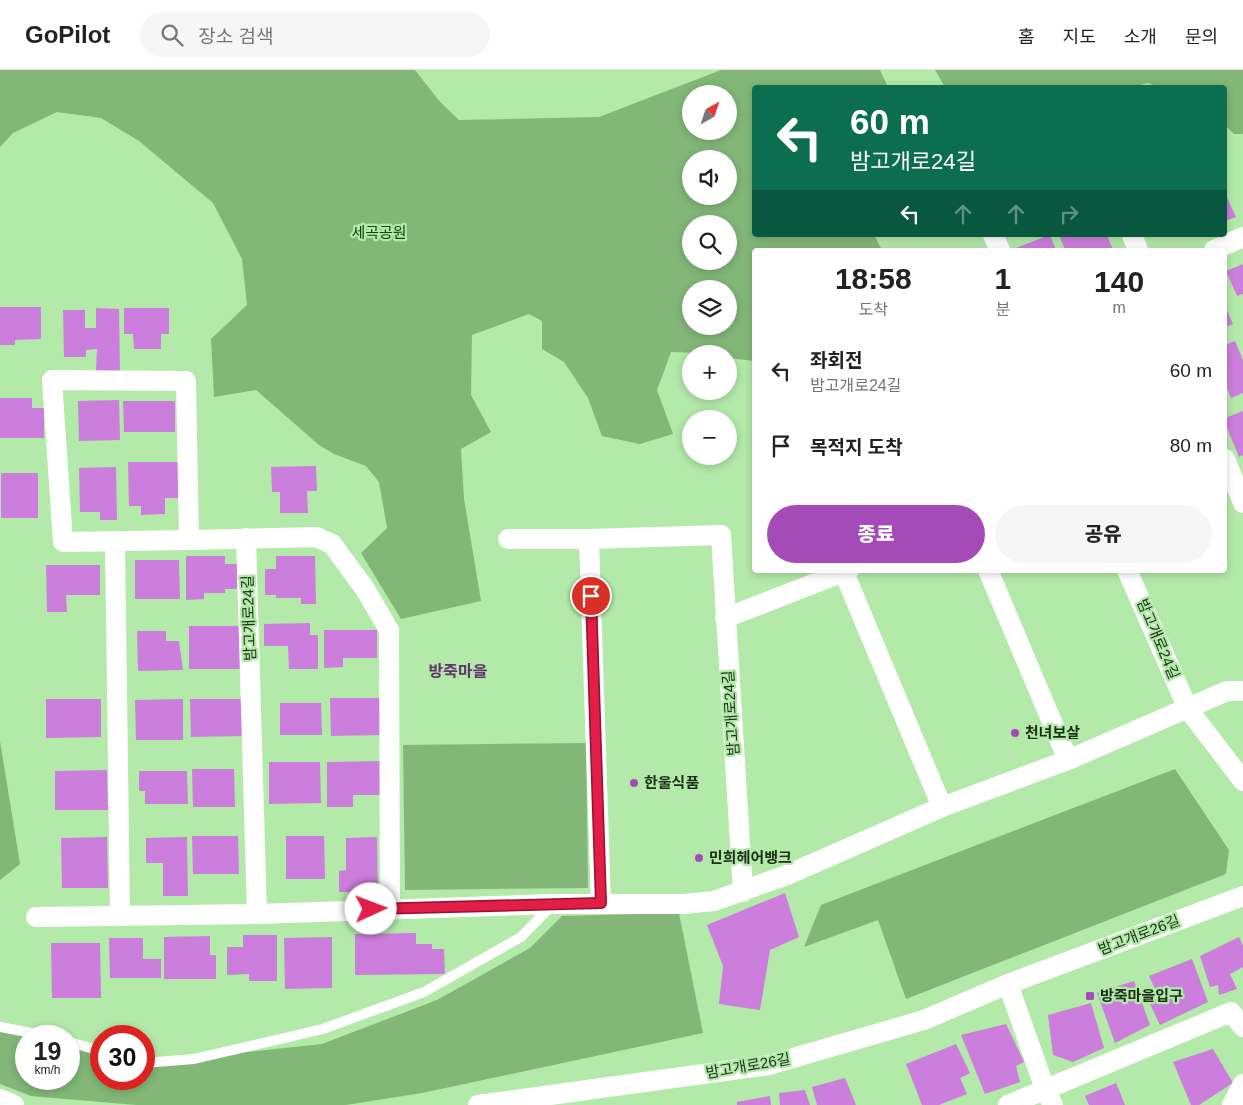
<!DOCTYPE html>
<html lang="ko">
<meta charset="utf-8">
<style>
body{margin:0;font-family:Helvetica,"Noto Sans KR",sans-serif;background:#f6f6f6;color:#222;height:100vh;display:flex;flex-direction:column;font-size:19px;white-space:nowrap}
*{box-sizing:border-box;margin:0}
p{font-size:16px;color:#767676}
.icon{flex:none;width:28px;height:28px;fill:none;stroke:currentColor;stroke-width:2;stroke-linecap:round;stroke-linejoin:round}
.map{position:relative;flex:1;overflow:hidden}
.drawer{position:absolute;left:752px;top:178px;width:475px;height:325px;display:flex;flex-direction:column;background:#fff;border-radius:5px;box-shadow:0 2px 8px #0003}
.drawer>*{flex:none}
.hud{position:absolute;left:752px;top:15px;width:475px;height:152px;border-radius:5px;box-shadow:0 2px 8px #0003;background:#0b6e4f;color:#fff;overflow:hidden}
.needle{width:32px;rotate:40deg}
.fabs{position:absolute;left:682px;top:15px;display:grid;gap:10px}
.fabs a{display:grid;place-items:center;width:55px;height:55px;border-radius:50%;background:#fff;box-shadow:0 2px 8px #0003;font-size:25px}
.speed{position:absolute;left:15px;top:955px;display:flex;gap:10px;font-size:25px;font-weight:700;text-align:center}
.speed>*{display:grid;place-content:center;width:65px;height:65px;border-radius:50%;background:#fff;box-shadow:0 2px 8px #0003;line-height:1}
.speed small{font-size:12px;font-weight:400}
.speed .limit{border:8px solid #d22;background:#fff;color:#111}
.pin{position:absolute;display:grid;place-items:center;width:42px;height:42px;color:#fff;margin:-21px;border:2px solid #fff;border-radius:50%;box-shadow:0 1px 5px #0007}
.me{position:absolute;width:55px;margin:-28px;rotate:88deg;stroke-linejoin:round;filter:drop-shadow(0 0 4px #0008)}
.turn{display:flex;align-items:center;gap:18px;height:105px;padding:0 15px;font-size:22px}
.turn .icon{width:65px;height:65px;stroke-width:2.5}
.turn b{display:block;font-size:35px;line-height:42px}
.lanes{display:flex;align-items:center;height:48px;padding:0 15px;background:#0003;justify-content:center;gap:25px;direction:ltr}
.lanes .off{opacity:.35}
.eta{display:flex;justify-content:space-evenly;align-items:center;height:85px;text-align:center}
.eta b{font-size:30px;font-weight:800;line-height:35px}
.primary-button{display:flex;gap:10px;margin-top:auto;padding:10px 15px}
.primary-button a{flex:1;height:58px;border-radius:30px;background:#a54bb7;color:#fff;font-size:20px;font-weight:800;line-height:58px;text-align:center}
.primary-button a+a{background:#f6f6f6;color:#222}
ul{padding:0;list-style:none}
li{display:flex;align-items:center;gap:15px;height:75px;padding:0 15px}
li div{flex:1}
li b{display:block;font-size:19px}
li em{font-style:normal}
header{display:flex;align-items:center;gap:30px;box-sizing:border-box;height:70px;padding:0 25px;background:#fff;border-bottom:1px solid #e0e0e0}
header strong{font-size:24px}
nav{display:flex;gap:28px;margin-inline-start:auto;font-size:18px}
.search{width:350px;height:45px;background:#f6f6f6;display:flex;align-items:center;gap:12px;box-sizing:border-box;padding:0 18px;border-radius:28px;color:#767676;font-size:19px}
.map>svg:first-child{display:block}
.green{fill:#82b778;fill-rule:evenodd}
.building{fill:#cc7edc}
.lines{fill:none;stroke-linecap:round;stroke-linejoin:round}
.service{stroke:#fff;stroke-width:10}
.minor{stroke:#fff;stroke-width:20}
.route-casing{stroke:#92132f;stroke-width:12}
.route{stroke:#e11d48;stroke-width:9}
.poi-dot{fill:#a54bb7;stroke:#b3e9a9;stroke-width:2}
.labels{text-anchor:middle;stroke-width:4.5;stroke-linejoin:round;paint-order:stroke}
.park-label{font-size:15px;fill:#0f4702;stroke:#b3e9a9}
.street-label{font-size:15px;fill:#1b2f17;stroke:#b3e9a9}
.poi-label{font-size:15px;font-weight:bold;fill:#1b2f17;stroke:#b3e9a9;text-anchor:start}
.neighbourhood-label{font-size:16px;font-weight:bold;fill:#61356b;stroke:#b3e9a9}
</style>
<header>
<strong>GoPilot</strong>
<div class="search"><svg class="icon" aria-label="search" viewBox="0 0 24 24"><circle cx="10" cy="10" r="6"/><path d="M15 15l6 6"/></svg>장소 검색</div>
<nav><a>홈</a><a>지도</a><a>소개</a><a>문의</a></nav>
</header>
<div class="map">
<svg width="1243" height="1035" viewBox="0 0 1243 1035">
<rect width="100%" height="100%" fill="#b3e9a9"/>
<path class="green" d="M0,0H415L440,32L459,50L599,47L721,0H880L888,17L755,18V165H874L882,180H755V291L729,288V284L671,282L657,320L673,364L640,374L602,366L588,328L564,292L542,279V251L529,244L472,265L471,325L491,362L461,379L464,429L481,531L401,549L361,483L387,458L379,412L366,396L334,384L319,375L256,320L214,327L211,269L247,235L242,189L213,133L139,71L101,48L57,42L13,63L0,77ZM691,24H729V61H691ZM691,89H729V126H691ZM691,154H729V191H691ZM691,219H729V256H691Z
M935,0H1243V64H1234L1225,55V18L1159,17L1148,13L1128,18L945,17Z
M0,671L20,794L0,810Z
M586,673L588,818L405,820L403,675Z
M1175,699L1229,780L1226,804L906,929L878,850L804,877L821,835Z
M679,843L703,963L422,1023L346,1035H136L31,1026L0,1014V956L26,966V1009H69V977L101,986V1009H144V993L322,974L437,930L530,878L562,846Z"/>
<path class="building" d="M1225,123L1236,147L1225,151Z
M1050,165L1056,180H1011L1049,165Z
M1059,165H1107L1113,180H1065Z
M1243,194V224L1237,226L1226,201Z
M1225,236L1233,254L1225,257Z
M0,237H41V269L15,270V275H0Z
M96,238L119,239L120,301H96L97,279L86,280V287H64L63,240H85V258H96Z
M124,238H169V264H161V279H134L133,264H124Z
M1235,271L1243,290V323L1231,328L1225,313V275Z
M0,328H32V338H44V368H0Z
M119,330L120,370L79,371L78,331Z
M123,331H175V362H124Z
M1243,341V385L1239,387L1225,353V348Z
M128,392H182L183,428H165V444L141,445V436H129Z
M316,396L317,421H307L308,443H280V422H272L271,397Z
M116,397L117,450H100V442H80L79,398Z
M1,403H38V448H1Z
M186,486H225V494H237V519H225V523H204V529L186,530Z
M276,486H315L316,534H301V528H276V525H265V499H276Z
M135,490H179L180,529H135Z
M46,495H100V525H66L67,542H47Z
M310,553V565H318V599H289L288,576H264V554Z
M189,556H242V599H189Z
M324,560H377V588H343V597L324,598Z
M137,561H166V571H179L183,600L138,601Z
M330,628H381L382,665L331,666Z
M46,629H101V667L46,668Z
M183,629V670H136L135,630Z
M190,629H242L243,666L191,667Z
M280,633H321L322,665H280Z
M382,691L383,725H353V737H327V692Z
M269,692H320L321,733L269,734Z
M192,699H234L235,737H193Z
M107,700L108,740H55V701Z
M139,701H187L188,734H145V721H139Z
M192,766H238L239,804H193Z
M286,766H324L325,809H286Z
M107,767L108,818H62L61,768Z
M187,767L188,826H163V793H146V768Z
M377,767L378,822H339V801L346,800V768Z
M785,823L799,867L770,880L760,940L719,934L723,896L707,855Z
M416,863V874H432V879H444L445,904L355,905V864Z
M243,865H277V911H249V904L227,905V877H243Z
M210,866V885H216V909H164V867Z
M332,867V918L285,919L284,868Z
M1239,867L1243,876V897L1230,904L1237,919L1219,925L1218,915L1210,917L1200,886Z
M109,868H143V889H161V908H110Z
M51,873H100L101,928H52Z
M1192,889L1208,932L1160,955L1149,932L1159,927L1149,906Z
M1134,911L1150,955L1115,973L1097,923Z
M1091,933L1104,978L1073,992L1053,985L1048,945Z
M1006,954L1024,992L1016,996L1020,1012L985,1024L961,965Z
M956,974L970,1003L960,1008L967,1024L939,1035H922L906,994Z
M1213,979L1233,1013L1199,1035H1191L1173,992Z
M845,1008L856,1035H817L812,1017Z
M1116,1013L1125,1035H1089L1085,1026Z
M805,1020L810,1035H780L779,1023Z
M770,1026L771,1035H737V1032Z"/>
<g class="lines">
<path class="service" d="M0,957L48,966
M69,972L101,981
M144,993L194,989L323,959L424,922L521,867L551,836"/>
<path class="minor" d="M993,165L1000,180
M1132,165L1138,180
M1214,180L1243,167
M1225,389L1243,433
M246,468L257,844
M508,469H589L601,833
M589,469L721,465L743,822
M189,470L63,472L52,310L186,311L189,470L316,467L332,474L365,519L389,560L390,838
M115,471L120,846
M843,500L942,737
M988,500L1068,690
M1127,500L1188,639L1243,711
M725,548L849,500
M36,847L257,844L554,834H684L714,831L787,805L942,737L1068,690L1227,621H1243
M1008,914L1045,1019L1053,1035
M0,1029L14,1035
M478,1035L769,995L924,950L1008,914L1243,826
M1008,1035L1231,942L1243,957
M1232,1035L1243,1014"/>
</g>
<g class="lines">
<defs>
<path id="route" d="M371,839L601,833L591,526"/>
</defs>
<use href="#route" class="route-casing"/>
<use href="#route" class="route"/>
</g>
<g class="poi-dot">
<circle cx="1015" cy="663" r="5"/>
<circle cx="634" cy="713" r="5"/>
<circle cx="699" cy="788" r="5"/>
<rect x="1085" y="921" width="10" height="10" rx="2.5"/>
</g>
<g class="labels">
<g class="park-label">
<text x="379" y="168">세곡공원</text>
</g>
<g class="street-label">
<text transform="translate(249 548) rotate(-92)" y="5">밤고개로24길</text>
<text transform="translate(1158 569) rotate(67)" y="5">밤고개로24길</text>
<text transform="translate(731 643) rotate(-94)" y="5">밤고개로24길</text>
<text transform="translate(1139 865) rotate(-21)" y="5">밤고개로26길</text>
<text transform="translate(748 996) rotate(-10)" y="5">밤고개로26길</text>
</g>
<g class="poi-label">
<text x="1025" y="668">천녀보살</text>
<text x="644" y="718">한울식품</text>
<text x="709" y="793">민희헤어뱅크</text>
<text x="1100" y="931">방죽마을입구</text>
</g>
<g class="neighbourhood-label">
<text x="458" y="607">방죽마을</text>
</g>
</g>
</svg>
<div class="fabs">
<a><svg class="needle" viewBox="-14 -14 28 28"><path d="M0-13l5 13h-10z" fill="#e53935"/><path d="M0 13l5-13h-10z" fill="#767676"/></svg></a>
<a><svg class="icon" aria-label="sound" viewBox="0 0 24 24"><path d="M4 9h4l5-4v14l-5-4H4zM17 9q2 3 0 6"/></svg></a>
<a><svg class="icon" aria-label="search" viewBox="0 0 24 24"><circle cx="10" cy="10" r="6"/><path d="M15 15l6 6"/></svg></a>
<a><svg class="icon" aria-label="layers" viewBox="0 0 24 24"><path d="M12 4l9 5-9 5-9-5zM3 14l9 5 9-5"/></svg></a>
<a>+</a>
<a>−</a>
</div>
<div class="speed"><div>19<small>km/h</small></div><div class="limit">30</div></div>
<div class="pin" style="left:591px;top:526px;background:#d93025"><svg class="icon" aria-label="arrive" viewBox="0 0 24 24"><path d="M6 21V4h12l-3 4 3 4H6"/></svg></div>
<svg class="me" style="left:371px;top:839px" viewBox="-20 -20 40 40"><circle r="19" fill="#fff"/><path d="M0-13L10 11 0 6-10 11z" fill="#e11d48"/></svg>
<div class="hud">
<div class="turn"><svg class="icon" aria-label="left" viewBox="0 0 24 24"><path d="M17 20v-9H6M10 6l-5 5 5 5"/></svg><div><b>60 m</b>밤고개로24길</div></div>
<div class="lanes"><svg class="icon" aria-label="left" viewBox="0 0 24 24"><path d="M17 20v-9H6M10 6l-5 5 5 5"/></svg><svg class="icon off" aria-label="ahead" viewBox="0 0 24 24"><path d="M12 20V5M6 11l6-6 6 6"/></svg><svg class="icon off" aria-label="ahead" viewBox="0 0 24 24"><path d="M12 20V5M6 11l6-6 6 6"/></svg><svg class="icon off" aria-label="right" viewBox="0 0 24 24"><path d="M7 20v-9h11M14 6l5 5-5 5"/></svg></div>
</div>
<section class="drawer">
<div class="eta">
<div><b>18:58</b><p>도착</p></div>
<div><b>1</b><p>분</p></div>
<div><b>140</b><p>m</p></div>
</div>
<ul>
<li><svg class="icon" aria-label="left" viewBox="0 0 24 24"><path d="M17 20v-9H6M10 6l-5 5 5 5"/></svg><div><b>좌회전</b><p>밤고개로24길</p></div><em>60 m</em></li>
<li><svg class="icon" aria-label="arrive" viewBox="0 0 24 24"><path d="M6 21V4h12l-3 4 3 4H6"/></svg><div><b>목적지 도착</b></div><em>80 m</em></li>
</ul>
<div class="primary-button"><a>종료</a><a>공유</a></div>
</section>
</div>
